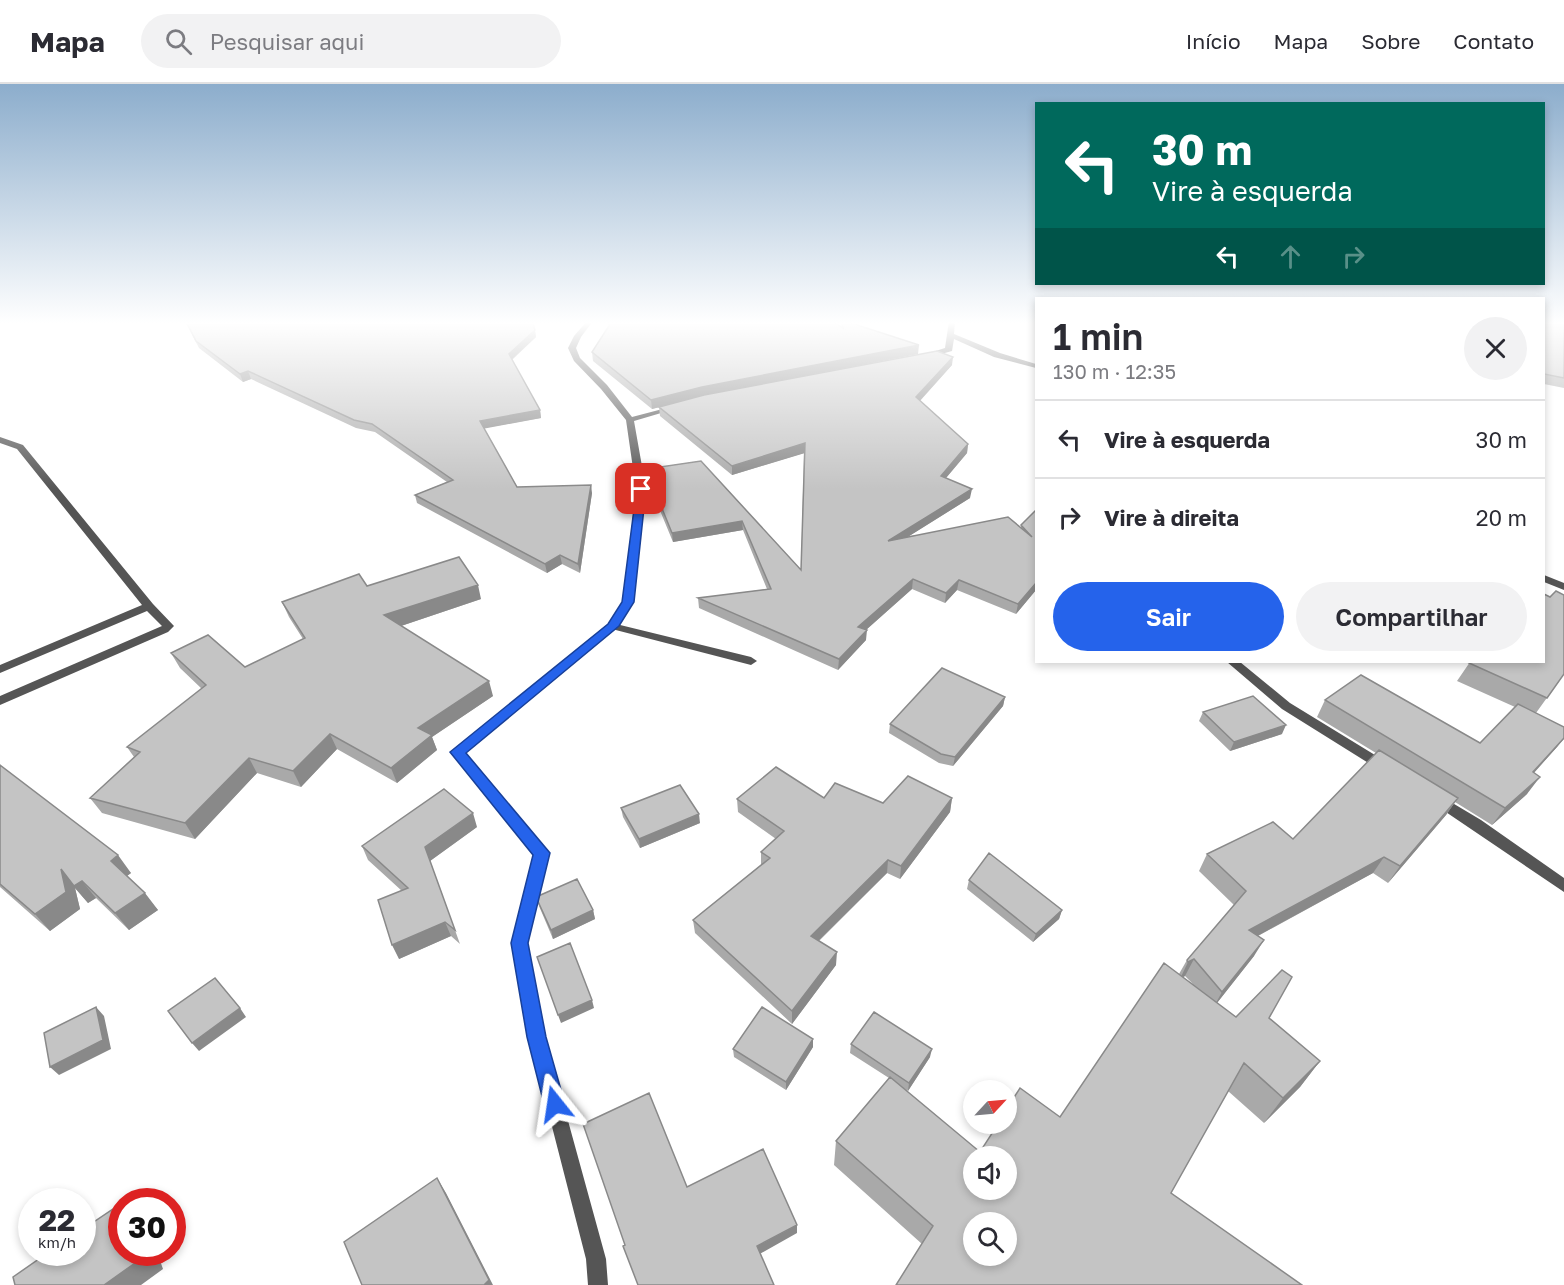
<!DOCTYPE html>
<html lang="pt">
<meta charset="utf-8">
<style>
body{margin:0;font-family:"Golos Text",sans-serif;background:#f2f2f3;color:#2b2b33;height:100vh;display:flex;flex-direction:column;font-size:22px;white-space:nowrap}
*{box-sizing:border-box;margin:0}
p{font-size:20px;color:#7c7c81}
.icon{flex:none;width:33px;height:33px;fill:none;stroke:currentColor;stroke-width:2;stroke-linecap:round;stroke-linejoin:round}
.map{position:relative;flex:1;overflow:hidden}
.details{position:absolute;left:1035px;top:213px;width:510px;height:366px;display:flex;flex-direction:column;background:#fff;border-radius:0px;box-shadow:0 3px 9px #0003}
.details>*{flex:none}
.banner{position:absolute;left:1035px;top:18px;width:510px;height:183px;border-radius:0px;box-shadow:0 3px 9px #0003;background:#00695c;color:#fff;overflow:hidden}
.needle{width:39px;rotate:64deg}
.tools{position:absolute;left:963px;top:996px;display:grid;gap:12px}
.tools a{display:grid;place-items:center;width:54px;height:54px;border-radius:50%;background:#fff;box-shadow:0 3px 9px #0003;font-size:30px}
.speed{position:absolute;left:18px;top:1104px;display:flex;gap:12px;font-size:30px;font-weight:700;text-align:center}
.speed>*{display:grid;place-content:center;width:78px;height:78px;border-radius:50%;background:#fff;box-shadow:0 3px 9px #0003;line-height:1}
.speed small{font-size:15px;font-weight:400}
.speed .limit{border:9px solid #d22;background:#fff;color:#111}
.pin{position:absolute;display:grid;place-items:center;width:51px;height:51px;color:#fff;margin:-26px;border-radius:12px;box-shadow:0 3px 9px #0006}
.me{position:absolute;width:66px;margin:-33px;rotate:345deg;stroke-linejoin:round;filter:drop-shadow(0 0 4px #0008)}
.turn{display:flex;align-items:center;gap:21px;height:126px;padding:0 18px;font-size:27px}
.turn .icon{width:78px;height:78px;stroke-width:2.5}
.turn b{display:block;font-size:42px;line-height:51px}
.lanes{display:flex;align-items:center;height:57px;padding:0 18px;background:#0003;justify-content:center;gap:30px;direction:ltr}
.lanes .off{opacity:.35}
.round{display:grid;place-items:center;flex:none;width:63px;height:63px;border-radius:32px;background:#f2f2f3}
.head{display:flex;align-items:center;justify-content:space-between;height:102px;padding:0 18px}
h1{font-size:36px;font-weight:600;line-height:45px}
.primary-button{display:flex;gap:12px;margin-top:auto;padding:12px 18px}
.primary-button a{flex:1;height:69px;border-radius:36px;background:#2563eb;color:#fff;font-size:24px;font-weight:600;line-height:69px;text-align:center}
.primary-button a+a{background:#f2f2f3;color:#2b2b33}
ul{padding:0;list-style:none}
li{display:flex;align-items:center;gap:18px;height:78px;padding:0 18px;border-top:2px solid #e1e1e2}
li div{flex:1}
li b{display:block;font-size:22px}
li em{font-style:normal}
header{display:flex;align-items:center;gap:36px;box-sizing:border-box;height:84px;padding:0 30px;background:#fff;border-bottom:2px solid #e1e1e2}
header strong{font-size:28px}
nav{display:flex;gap:33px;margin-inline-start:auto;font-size:21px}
.search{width:420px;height:54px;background:#f2f2f3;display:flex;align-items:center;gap:15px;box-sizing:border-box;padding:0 21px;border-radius:33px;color:#7c7c81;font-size:22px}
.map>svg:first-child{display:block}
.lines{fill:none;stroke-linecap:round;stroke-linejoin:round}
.service{fill:#555;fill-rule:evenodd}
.minor{fill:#555;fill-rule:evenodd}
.wall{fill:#a9a9a9;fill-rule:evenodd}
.shaded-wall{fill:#898989}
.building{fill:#c4c4c4;stroke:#898989;stroke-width:1.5;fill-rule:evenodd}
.route{fill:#2563eb;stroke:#184099;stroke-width:1.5}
</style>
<header>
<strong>Mapa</strong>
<div class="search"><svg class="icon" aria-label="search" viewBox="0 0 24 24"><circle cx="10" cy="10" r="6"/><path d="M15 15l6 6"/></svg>Pesquisar aqui</div>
<nav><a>Início</a><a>Mapa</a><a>Sobre</a><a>Contato</a></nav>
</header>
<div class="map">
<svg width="1564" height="1201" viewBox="0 0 1564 1201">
<rect width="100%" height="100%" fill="#fff"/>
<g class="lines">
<path class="service" d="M0,353L23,361L153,520L174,542L168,548L0,621V612L162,542L147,527L0,589V581L142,521L17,365L0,359Z
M612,539L751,573L757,577L751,581L608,544L606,542Z"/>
<path class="minor" d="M587,237H593L581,253L576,264L580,274L607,301L632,333L674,322L678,324L634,337L646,405L633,518L616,544L466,669L549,769L528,859L545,953L606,1175L608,1201H588L586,1175L529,953L512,859L535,770L452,668L608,540L623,518L636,405L626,336L601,305L574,277L568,264L574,252Z
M949,237H955L954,250L1000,269L1036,280V284L994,273L954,255L952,267L923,275V271L945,264Z
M1544,491L1564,499V506L1544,498Z
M1227,578H1240L1290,619L1388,679L1390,682L1388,685H1378L1282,625Z
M1439,711L1481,736L1564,794V808L1434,720L1432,716L1434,712Z"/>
</g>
<path class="wall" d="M185,237L533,239L536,253L512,276L540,326L541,334L484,344L517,403L592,409L580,489L562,480L547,489L417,419L415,411L447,398L375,348L356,344L251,295L243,298L199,264Z
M841,237H862L850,238L918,270L715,309L952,281L920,317L968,360L967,369L946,394L970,414L909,452L1021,443V441L1036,426V506L1016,530L957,506L945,519L912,505L866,546V556L838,586L699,524L698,514L767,505L743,446L673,458L647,395L646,385L701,377L801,486L804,369L732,391L660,332L659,323L703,312L652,325L593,277L592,268L842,243Z
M1544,237H1564V304L1544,300Z
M367,502L481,515L401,542L493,612L432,653L437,666L397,699L337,665L301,703L257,689L195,755L102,729L90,714L134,673L127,663L202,605L180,584L171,569L245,583L303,555L289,533L282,518Z
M1470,578L1564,590L1536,629L1564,654V655L1534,689L1527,710L1492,741L1455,718L1446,731L1388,799L1373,789L1258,852L1254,872L1217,919L1236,933L1269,934L1320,977L1300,1003L1264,1039L1228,1007L922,1160L834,1081L836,1057L889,994L850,969L851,960L930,973L908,1007L903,1004L980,1068L1060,1033L1179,890L1187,876L1234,821L1199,787L1207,770L1293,755L1376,669L1317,633L1325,616L1480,659L1515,623L1457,597ZM1185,892L1193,900L1183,893Z
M1005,613L1003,622L953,682L939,679L889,649L890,640Z
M1203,628L1282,650L1230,667L1199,637Z
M0,681L131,789L127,792L158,826L129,846L96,814L88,819L75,804L80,825L50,847L0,803Z
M824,714L883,719L952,714L950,728L900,795L887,789L819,857L836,881L792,940L695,849L693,836L761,781V768L776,755L738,728L737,715Z
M621,724L700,739L640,764L623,733Z
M477,743L430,777L460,860L451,852L399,875L402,807L368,776L362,762Z
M969,796L1062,826L1059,835L1033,858L967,805Z
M536,813L593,826L595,835L553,855L539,822Z
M813,955V963L786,1006L734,973L733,965Z"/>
<path class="shaded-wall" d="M842,237H862L842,239Z
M535,246L536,253L510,277L509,270Z
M919,261L918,270L702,312L652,325L651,316L702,303Z
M953,273L952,281L915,322L916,313Z
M248,287L251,295L243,298L240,290Z
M540,326L541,334L482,345L480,337Z
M805,359V369L732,391V382Z
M968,360L967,369L940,401L941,392Z
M591,401L592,409L580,489L578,480Z
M972,405L970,414L887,466L888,457Z
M742,437L743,446L673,458L672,449Z
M560,471L562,480L547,489L545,480Z
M913,495L912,505L858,553V543Z
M959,496L957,506L945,519L946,509Z
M1036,499V506L1016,530L1018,520Z
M478,501L481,515L389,546L384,531Z
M867,546L866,556L838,586L839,575Z
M489,597L493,612L432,653L437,666L397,699L391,684L418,644Z
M1005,613L1003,622L953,682L955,673Z
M1286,641L1282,650L1230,667L1234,658Z
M330,650L337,665L301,703L293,687Z
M1564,654L1557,663L1519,705L1533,688Z
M249,674L257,689L195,755L185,739Z
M1540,693L1527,710L1492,741L1505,724Z
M952,714L950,728L900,795L901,782Z
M1458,714L1446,731L1388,799L1400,782Z
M473,729L477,743L430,777L460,860L425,763Z
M699,730L700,739L640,764L639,755Z
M118,771L131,789L124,794L111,777Z
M1384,773L1373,789L1239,862L1249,846Z
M888,776L887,789L810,865L811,852Z
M61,785L82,797L96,814L88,819L75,804L80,825L50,847L35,830Z
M145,809L158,826L129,846L115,829Z
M593,826L595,835L553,855L551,846Z
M1062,826L1059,835L1033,858L1036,850Z
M445,838L451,852L399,875L392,861Z
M1264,856L1254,872L1213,924L1222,908Z
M837,868L836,881L792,940V927Z
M1194,875L1185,892L1180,895L1188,878Z
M592,916L594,924L561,939L558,931Z
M96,923L104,932L111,965L59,991L50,983Z
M240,924L246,933L199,967L192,959Z
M813,955V963L786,1006V998Z
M932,965L930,973L908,1007L909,999Z
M1320,977L1300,1003L1264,1039L1283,1014Z
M437,1094L446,1109L493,1201H484Z
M797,1141V1149L758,1171L757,1162Z
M144,1168H157L163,1185L141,1201H104Z"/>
<path class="building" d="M186,237H532L535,246L509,270L540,326L480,337L517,403L591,401L578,480L560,471L545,480L415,411L453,396L372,340L354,336L248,287L240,290L196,257Z
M612,237H833L843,244L842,237H845L919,261L702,303L651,316L592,268Z
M1544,237H1564V294L1544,290Z
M937,267L953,273L916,313L968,360L941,392L972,405L888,457L1008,433L1032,453L1021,441L1036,426V499L1018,520L959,496L946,509L913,495L858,543L867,546L839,575L698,514L771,505L742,437L672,449L646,385L701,377L801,486L805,359L732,382L659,323L704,311Z
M459,473L478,501L384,531L489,597L418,644L432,651L391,684L330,650L293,687L249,674L185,739L90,714L140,668L127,663L206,601L171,569L208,551L245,583L305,554L282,518L359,490L367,502Z
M1556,507L1564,511V590L1547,614L1469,579L1470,578H1544V510L1550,513Z
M942,584L1005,613L955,673L941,670L890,640Z
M1361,591L1480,659L1518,620L1564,643V654L1533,688L1540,693L1505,724L1325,616Z
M1253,612L1286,641L1234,658L1203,628Z
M1379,666L1458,714L1400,782L1384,773L1249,846L1264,856L1222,908L1194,875L1188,878L1187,876L1246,807L1207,770L1273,738L1293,755Z
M0,681L118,771L111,777L145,809L115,829L82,797L74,802L61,785L66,808L35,830L0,800Z
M776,683L824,714L835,699L883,719L908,692L952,714L901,782L888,776L811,852L837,868L792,927L693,836L770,774L761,768L784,747L737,715Z
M680,701L699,730L639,755L621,724Z
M444,705L473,729L425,763L455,846L445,838L392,861L378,816L408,804L362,762Z
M989,769L1062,826L1036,850L969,796Z
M577,795L593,826L551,846L536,813Z
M570,859L592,916L558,931L537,873Z
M1164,879L1236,933L1282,886L1292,893L1269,934L1320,977L1283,1014L1244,979L1171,1109L1302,1201H896L933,1142L836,1057L890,993L980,1068L998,1040H1006V1026L1020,1004L1060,1033ZM974,1072H1006V1106H974ZM974,1138H1006V1172H974Z
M215,894L240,924L192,959L168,927Z
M96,923L103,956L50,983L44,949Z
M762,923L813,955L786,998L733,965Z
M874,928L932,965L909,999L851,960Z
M649,1009L687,1103L763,1065L797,1141L757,1162L774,1201H638L623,1162L625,1161L583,1040Z
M437,1094L489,1196L484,1201H362L344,1158Z
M122,1119V1168H144L145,1172L104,1201H15L13,1193L49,1168H82V1146Z"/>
<linearGradient id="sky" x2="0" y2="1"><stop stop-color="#8cadcc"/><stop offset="0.59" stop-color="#fff"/><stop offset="1" stop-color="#fff" stop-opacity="0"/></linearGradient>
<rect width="1564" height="405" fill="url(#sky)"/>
<path class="route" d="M637,402L646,405L634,518L619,542L466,669L550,769L528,859L546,953L565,1020L562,1027L555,1030L547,1027L544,1020L527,953L511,859L533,771L450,668L608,540L622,518Z"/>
</svg>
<div class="tools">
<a><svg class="needle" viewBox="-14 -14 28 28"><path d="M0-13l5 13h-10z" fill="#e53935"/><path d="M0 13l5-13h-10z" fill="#7c7c81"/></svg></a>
<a><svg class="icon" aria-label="sound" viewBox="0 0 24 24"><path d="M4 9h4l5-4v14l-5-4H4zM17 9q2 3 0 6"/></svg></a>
<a><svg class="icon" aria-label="search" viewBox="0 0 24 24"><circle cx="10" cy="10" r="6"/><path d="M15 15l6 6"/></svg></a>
</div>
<div class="speed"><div>22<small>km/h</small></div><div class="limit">30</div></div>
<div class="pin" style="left:641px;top:405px;background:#d93025"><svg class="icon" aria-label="arrive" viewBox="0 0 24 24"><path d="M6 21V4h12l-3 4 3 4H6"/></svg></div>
<svg class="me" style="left:555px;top:1020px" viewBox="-20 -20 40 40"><path d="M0-17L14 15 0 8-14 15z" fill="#2563eb" stroke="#fff" stroke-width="4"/></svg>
<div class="banner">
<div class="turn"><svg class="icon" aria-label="left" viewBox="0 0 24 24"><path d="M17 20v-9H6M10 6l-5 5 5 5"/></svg><div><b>30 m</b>Vire à esquerda</div></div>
<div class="lanes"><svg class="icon" aria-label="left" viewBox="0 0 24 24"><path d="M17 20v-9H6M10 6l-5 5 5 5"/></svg><svg class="icon off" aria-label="ahead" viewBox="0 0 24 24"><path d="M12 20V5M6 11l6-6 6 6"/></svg><svg class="icon off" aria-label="right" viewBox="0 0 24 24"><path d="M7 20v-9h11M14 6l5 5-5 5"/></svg></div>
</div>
<section class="details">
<div class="head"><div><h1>1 min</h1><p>130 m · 12:35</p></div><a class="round"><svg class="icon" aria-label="close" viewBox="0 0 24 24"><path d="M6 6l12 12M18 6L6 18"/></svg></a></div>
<ul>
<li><svg class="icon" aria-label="left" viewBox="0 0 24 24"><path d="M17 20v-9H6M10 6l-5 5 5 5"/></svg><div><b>Vire à esquerda</b></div><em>30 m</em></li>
<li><svg class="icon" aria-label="right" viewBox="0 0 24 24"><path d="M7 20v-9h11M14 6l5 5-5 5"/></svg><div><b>Vire à direita</b></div><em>20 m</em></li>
</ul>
<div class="primary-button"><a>Sair</a><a>Compartilhar</a></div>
</section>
</div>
